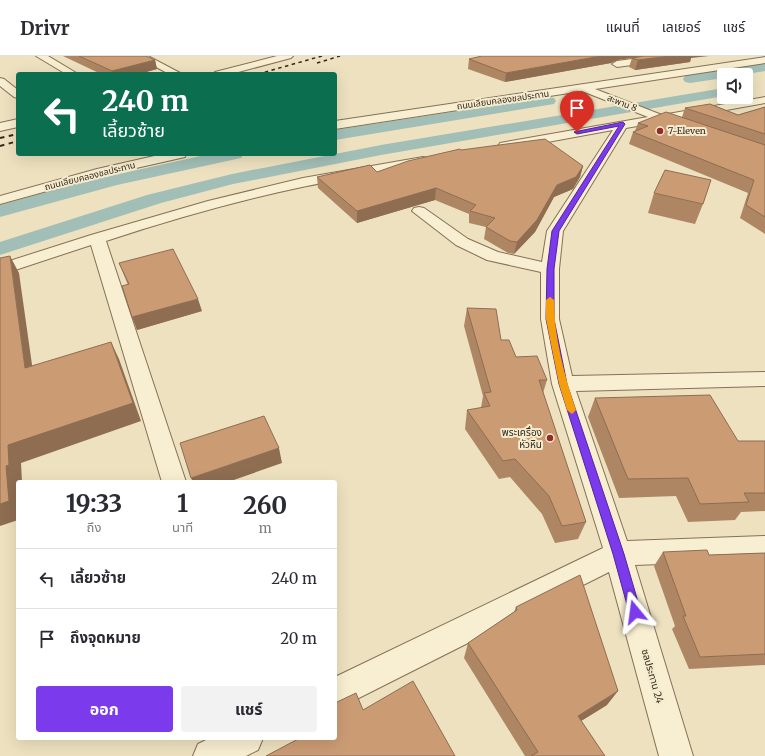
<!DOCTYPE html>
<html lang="th">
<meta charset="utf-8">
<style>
body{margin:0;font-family:Merriweather,"Noto Sans Thai",serif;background:#f2f2f3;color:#2b2b33;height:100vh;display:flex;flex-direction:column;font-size:15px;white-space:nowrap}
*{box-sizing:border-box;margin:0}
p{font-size:13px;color:#7c7c81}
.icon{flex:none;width:22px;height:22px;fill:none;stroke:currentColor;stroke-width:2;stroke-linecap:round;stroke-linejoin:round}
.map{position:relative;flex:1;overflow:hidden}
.sheet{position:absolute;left:16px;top:424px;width:321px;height:260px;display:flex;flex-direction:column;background:#fff;border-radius:4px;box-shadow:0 4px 16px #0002}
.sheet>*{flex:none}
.banner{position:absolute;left:16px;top:16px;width:321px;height:84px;border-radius:4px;box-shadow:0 4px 16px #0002;background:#0b6e4f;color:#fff;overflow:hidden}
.tools{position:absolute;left:717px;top:12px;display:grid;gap:8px}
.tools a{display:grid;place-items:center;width:36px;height:36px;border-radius:4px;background:#fff;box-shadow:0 4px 16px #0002;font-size:20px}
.pin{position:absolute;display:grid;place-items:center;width:34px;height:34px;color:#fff;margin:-41px -17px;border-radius:50% 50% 50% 0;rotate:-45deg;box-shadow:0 0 4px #0007}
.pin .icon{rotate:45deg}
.me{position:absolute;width:44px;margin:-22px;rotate:344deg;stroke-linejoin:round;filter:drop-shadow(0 0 3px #0008)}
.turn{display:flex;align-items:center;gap:14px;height:84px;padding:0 20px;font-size:18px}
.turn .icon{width:52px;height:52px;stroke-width:2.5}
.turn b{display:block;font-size:28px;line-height:34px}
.eta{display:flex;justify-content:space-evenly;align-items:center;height:68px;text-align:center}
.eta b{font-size:24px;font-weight:700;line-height:28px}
.cta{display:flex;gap:8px;margin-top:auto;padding:8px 20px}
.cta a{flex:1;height:46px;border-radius:4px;background:#7c3aed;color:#fff;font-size:16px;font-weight:700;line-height:46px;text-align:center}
.cta a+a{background:#f2f2f3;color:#2b2b33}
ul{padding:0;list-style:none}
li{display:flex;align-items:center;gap:12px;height:60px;padding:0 20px;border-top:1px solid #e1e1e2}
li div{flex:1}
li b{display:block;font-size:15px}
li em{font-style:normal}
header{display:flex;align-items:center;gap:24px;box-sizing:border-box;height:56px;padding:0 20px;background:#fff;border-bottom:1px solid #e1e1e2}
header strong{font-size:19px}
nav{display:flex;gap:22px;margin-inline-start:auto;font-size:14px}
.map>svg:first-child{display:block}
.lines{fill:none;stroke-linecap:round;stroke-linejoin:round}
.canal{fill:#a2bfb7;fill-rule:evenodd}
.minor-casing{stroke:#857157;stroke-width:2}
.minor{fill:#f8eed1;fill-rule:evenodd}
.rail-far1{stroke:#35291c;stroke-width:1.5;stroke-dasharray:3.5 3.5;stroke-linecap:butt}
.rail{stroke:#35291c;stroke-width:2;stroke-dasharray:4.5 4.5;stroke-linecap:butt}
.wall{fill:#af8664}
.shaded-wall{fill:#8e6d51}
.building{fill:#cb9c74;stroke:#8e6d51}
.route{fill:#7c3aed;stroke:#51269a}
.slow{fill:#f59e0b}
.poi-dot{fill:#942b28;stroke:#f5ebce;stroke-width:1.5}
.labels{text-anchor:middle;stroke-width:4;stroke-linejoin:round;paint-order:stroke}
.far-street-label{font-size:9px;fill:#35291c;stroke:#f5ebce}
.far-poi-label{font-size:9px;fill:#35291c;stroke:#f5ebce;text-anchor:start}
.poi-label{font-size:10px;fill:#35291c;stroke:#f5ebce;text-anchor:end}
.street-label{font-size:10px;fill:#35291c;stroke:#f5ebce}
</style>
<header>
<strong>Drivr</strong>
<nav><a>แผนที่</a><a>เลเยอร์</a><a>แชร์</a></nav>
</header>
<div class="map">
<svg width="765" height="700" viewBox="0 0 765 700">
<rect width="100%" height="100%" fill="#ede1bf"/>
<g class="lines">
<path class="canal" d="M765,7V15L740,19H724V22L690,27L685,26L683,23L685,20L690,19Z
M724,32V40L381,99L233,128L161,147L0,199V186L147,139L232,118L381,89Z
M549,41L554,42L556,45L554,48L335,84V74Z
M210,98H244L241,102L117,129L0,161V149L87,125Z"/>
<defs>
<path id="minor" d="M36,0H48L78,18H66Z
M136,0H148L182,18H169Z
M277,0H293L291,2L231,18H214L215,16Z
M655,0H681L676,3L617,11L612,8L617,5Z
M765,1V7L595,33L662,59L765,41V47L626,72L563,175L559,213V263L572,320L765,316V330L576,335L627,485L765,480V504L635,509L693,700H659L609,516L335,654V621L603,492L552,328L541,263V216L487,204L456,189L412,155L414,152L419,151L424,152L468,183L498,196L542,206L547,175L613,74L504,94L500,93L498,90L500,87L648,61L582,35L335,73V65Z
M0,22L4,23L18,34V42L14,41L0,30Z
M18,63V71L0,75V67Z
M163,98H186L185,101L105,119L0,148V140L97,113Z
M423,101L428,102L430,105L428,108C387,118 344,122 302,131C236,145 170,164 106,185L186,426H162L91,189L0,219V208L91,179L208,145L303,122Z
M210,682H263L258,694L246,700H193L198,688Z"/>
</defs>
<use href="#minor" class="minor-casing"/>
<use href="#minor" class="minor"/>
<path class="rail-far1" d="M317,7L340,0
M258,18L322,0"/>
<path class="rail" d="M0,82L18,78
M0,90L18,85"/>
</g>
<path class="wall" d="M63,0H146L155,4L157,13L139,18H101Z
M643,0L617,4L611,7L505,26L468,13L469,3Z
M632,2H691L690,6L635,14L629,11Z
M765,51V178L740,162L748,137L629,88L633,76L635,75L638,67L682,61L685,52L738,59Z
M461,94L583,110L580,121L573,133L554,141L535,176L514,198L508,197L484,183L486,171L469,167V158L435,144L357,167L318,132L317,121L377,116Z
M654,137L703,148L695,168L648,157Z
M119,207L202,255L137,274L128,229Z
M467,252L501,284L516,301L547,324L543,337L586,466L578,483L555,487L542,458L510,421L499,423L465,373L467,354L481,352L483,340L464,270Z
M595,342L738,385H765V455L741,456L735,464L688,466L676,440L619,442L588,361Z
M663,496L709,499L765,497V609L689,613L672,573L675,570L654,510Z
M516,551L607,649L581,665L605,700H525L464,602L468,587L514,556Z"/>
<path class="shaded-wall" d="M601,0H643L617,4L611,7L505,26L506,17Z
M670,0H709L691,2L690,6L635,14L638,4Z
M155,4L157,13L139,18H113L112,15Z
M583,110L580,121L573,133L554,141L535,176L514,198L517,186L557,129Z
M436,132L435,144L357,167V155Z
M10,200L19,217L35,330L25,312Z
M198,243L202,255L137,274L132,261Z
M111,286L119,303L141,365L21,407L22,426H18V464L0,470V448L6,410L8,389Z
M279,392L282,407L228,426H193L191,422Z
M618,635L607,649L568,673L578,660Z"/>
<path class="building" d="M79,0H146L155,4L112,15Z
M482,0H601L506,17L469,3Z
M644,0H670L638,4L632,2Z
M710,48L738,59L765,51V78L685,52Z
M666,56L765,89V161L746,149L754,124L633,76L648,70L638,67Z
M545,83L583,110L576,121L557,129L537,164L517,186L510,185L486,171L495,162L470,155L476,149L436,132L357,155L317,121L370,109L377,116L408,105L460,93L461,94Z
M665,114L711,124L703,148L654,137Z
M173,193L198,243L132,261L122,230L129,228L119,207Z
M10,200L25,312L111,286L133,347L8,389L9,409L6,410L9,445L0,448V202Z
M467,252L496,253L501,284H509L516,301L537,300L547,324H539L586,466L562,470L549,440L515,403L503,405L467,354L490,350L484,337L491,336Z
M710,339L738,385H765V437H744L749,446L700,448L688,422L628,423L595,342Z
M264,360L279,392L191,422L180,387Z
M707,494L709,499L765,497V598L700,601L683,560H686L663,496Z
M580,519L618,635L578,660L605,700H531L538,696L468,587L517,554L516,551Z
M413,625L455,700H266L300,682H335V647L356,637L363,654Z"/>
<path class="route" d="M623,66L625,68L559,175L554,213V263L567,328L624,498L641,556L639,560L635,562L630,560L629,556L613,498L559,328L546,263L547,213L552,175L619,70L577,78L574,76Z"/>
<path class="slow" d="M550,241L554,244C554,281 564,319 576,354L572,358L567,354L559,328L546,263V244Z"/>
<g class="poi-dot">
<circle cx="660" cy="75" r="4"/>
<circle cx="550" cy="382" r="4"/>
</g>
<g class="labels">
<g class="far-street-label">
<text transform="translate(503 44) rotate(-8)" y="3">ถนนเลียบคลองชลประทาน</text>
<text transform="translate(622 47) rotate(21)" y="3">สะพาน 8</text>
<text transform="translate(90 120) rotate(-14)" y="3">ถนนเลียบคลองชลประทาน</text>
</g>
<g class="far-poi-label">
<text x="668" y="78">7-Eleven</text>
</g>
<g class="poi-label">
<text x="542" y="380">พระเครื่อง<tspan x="542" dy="12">หัวหิน</tspan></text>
</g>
<g class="street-label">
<text transform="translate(653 620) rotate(74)" y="4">ชลประทาน 24</text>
</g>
</g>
</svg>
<div class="tools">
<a><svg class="icon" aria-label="sound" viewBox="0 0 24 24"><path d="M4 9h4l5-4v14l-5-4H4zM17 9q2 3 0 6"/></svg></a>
</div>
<div class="pin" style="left:577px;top:76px;background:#d93025"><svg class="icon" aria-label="arrive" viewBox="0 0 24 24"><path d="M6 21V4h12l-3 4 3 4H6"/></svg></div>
<svg class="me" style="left:635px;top:556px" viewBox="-20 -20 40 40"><path d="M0-17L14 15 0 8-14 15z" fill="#7c3aed" stroke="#fff" stroke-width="4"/></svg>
<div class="banner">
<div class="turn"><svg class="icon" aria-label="left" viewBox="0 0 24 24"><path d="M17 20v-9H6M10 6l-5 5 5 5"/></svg><div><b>240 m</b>เลี้ยวซ้าย</div></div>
</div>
<section class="sheet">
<div class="eta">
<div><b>19:33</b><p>ถึง</p></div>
<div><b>1</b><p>นาที</p></div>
<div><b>260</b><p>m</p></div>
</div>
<ul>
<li><svg class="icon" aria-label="left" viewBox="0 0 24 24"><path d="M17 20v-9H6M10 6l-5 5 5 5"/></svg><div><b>เลี้ยวซ้าย</b></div><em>240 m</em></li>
<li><svg class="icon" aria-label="arrive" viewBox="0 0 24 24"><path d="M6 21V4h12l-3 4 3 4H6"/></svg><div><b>ถึงจุดหมาย</b></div><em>20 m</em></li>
</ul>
<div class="cta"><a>ออก</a><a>แชร์</a></div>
</section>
</div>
